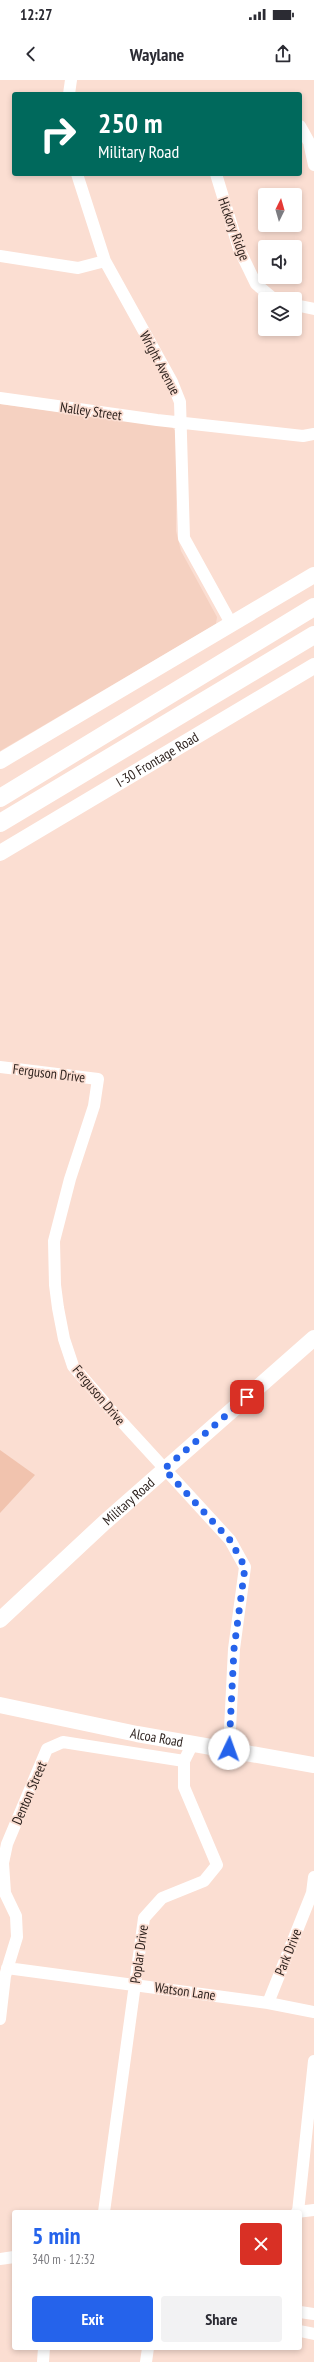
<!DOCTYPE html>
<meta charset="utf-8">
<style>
body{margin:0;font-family:"PT Sans Narrow",sans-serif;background:#f2f2f3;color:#2b2b33;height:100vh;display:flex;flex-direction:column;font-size:15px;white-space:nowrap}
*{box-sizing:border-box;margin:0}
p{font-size:13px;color:#7c7c81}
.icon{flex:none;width:22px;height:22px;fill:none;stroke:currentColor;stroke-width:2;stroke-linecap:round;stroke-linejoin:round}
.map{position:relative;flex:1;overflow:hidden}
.details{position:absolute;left:12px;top:2130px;width:290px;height:140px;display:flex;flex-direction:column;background:#fff;border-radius:4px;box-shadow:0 2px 6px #0003}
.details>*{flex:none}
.guide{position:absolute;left:12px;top:12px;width:290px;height:84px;border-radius:4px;box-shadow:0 2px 6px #0003;background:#00695c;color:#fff;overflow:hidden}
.needle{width:26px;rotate:5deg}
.buttons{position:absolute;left:258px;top:108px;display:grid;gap:8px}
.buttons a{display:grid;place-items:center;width:44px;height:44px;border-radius:4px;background:#fff;box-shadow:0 2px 6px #0003;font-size:20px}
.pin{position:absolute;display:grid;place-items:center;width:34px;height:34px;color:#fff;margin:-17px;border-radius:8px;box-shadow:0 2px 6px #0006}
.me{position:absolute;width:44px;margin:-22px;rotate:3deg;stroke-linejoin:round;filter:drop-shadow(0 0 3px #0008)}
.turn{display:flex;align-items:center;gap:14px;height:84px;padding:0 20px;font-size:18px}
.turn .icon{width:52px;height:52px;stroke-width:2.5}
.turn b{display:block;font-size:28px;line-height:34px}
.round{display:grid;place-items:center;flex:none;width:42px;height:42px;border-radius:4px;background:#f2f2f3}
.summary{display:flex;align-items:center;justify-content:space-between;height:68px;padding:0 20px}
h1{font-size:24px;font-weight:600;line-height:30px;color:#2563eb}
.action{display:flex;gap:8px;margin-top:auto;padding:8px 20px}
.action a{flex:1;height:46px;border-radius:4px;background:#2563eb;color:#fff;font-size:16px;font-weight:600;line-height:46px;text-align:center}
.action a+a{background:#f2f2f3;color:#2b2b33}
.status{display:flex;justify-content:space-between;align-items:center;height:28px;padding:0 20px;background:#fff;direction:ltr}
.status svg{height:11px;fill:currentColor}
header{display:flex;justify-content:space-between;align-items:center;height:52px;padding:0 20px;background:#fff;font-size:18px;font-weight:600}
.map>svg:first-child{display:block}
.built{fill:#f5d1c1}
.green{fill:#f1c3ae}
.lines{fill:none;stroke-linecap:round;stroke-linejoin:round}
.minor{stroke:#fff;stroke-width:12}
.major{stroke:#fff;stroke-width:16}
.highway{stroke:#fff;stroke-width:18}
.route{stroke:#2563eb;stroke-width:7;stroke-dasharray:0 12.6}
.labels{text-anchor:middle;stroke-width:3.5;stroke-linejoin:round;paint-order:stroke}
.street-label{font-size:14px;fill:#2a1f1b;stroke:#fbded2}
</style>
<div class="status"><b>12:27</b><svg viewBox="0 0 49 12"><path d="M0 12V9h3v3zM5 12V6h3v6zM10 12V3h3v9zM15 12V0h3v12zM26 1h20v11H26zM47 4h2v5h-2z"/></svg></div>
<header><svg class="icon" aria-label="back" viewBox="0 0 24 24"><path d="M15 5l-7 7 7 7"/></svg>Waylane<svg class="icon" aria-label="share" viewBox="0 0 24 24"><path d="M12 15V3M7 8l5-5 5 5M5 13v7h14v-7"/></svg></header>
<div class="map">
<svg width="314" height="2282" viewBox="0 0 314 2282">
<rect width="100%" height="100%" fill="#fbded2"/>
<path class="built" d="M0,324L172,347L177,353L176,451L181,471L217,537L216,544L0,671Z"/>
<path class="green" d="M0,1370L35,1395L0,1433Z"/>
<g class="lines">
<path class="minor" d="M69,14L71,0
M300,46L309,62L314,85
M77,94L105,181L172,302L180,322L184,458L232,545
M216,94L239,169L256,204L274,219
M0,176L78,188L105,181
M295,225L314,229
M0,318L157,340L303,356L314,354
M0,987L98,999L94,1026L70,1099L54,1161L55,1205L58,1228L64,1259L73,1286L110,1329L230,1460L245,1487L234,1569L229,1669
M7,1888L268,1923L314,1932
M268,1923L312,1813L314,1797
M0,1939L5,1896L17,1857L16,1836L5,1813L3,1783L7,1764L47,1669L63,1662L184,1681
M104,2132L144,1838L162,1818L204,1801L217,1785L184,1707V1681L193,1663
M297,2132L314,2130
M298,2132L314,1981
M0,2179L14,2177
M300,2232L314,2234
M300,2251L314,2254
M43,2282L44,2268
M146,2282L148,2268"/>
<g class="major">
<path d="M0,681L314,495"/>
<path id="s1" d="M0,773L314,586"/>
<path id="s2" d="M0,1540L105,1442L314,1258"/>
<path id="s3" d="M0,1625L137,1654L314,1685"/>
</g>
<path class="highway" d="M0,718L314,527
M0,743L314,555"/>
</g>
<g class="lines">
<path class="route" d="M229,1669L234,1569L245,1487L230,1460L164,1389L247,1317"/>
</g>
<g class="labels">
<g class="street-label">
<text transform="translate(234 149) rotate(70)" y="5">Hickory Ridge</text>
<text transform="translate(160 283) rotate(62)" y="5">Wright Avenue</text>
<text transform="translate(91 331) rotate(8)" y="5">Nalley Street</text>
<text dy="5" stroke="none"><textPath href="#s1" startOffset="183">I-30 Frontage Road</textPath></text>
<text transform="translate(49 993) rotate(7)" y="5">Ferguson Drive</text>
<text transform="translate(99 1315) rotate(50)" y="5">Ferguson Drive</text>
<text dy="5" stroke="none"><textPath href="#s2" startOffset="175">Military Road</textPath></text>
<text dy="5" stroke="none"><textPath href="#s3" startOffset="160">Alcoa Road</textPath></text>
<text transform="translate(29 1713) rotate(-67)" y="5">Denton Street</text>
<text transform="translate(288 1872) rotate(-68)" y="5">Park Drive</text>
<text transform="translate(139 1874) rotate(-82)" y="5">Poplar Drive</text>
<text transform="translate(185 1911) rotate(8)" y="5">Watson Lane</text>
</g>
</g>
</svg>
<div class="buttons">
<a><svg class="needle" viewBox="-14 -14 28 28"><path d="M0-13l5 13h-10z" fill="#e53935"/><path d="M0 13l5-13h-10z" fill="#7c7c81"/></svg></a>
<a><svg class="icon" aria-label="sound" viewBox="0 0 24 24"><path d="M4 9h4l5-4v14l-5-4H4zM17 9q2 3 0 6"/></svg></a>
<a><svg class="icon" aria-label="layers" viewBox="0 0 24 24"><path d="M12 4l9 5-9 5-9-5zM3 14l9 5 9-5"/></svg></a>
</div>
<div class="pin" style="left:247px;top:1317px;background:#d93025"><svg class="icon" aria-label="arrive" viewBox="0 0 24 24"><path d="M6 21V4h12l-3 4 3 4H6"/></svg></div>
<svg class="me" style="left:229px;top:1669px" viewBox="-20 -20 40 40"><circle r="19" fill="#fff"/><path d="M0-13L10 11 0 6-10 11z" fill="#2563eb"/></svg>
<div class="guide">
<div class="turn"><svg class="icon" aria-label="right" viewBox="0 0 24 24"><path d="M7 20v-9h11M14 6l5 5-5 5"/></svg><div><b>250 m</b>Military Road</div></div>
</div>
<section class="details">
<div class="summary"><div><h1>5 min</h1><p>340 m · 12:32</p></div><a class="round" style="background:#d93025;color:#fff"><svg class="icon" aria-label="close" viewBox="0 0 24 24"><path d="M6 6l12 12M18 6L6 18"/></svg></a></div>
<div class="action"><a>Exit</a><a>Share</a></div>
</section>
</div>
